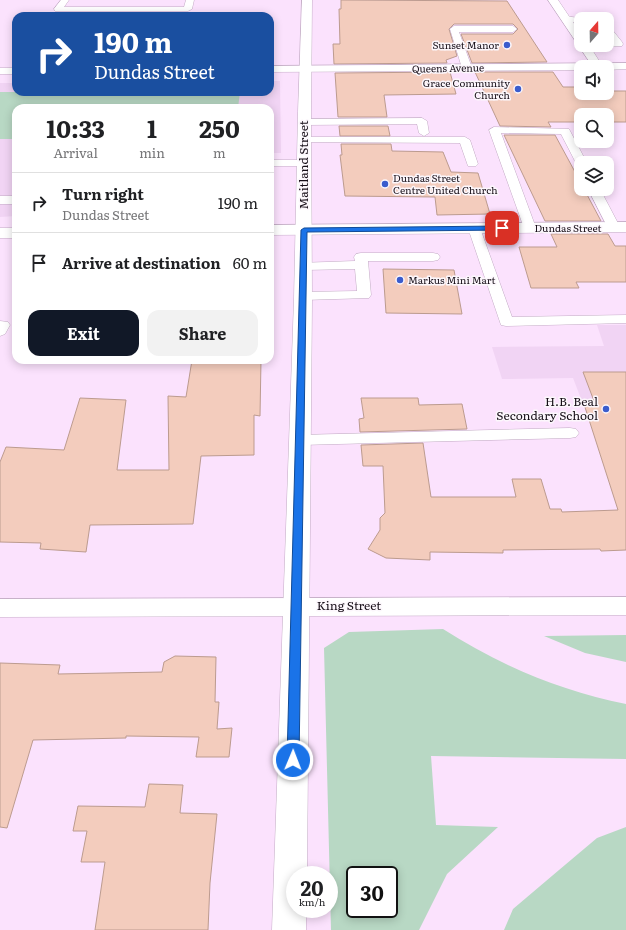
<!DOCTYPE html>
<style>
body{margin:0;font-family:Literata,serif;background:#f2f2f2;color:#202124;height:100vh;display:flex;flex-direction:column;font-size:15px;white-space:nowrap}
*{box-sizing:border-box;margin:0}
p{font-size:13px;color:#757577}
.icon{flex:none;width:22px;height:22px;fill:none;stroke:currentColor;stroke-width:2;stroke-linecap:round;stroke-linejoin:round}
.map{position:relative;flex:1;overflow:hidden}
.sheet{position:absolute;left:12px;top:104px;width:262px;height:260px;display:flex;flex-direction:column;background:#fff;border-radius:12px;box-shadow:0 2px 10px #0003}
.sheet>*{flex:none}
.top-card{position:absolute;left:12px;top:12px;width:262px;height:84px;border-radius:12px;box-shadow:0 2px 10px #0003;background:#1a4fa0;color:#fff;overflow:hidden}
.needle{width:26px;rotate:20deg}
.buttons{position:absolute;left:574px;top:12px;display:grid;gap:8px}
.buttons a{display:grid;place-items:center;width:40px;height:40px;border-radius:8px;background:#fff;box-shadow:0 2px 10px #0003;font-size:20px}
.speed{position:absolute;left:286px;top:866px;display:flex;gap:8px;font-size:20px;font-weight:700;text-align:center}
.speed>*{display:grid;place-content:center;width:52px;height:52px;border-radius:50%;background:#fff;box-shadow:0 2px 10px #0003;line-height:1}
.speed small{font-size:10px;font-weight:400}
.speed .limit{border:2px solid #111;border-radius:6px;background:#fff;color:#111}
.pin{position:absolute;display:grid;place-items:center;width:34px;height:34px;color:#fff;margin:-17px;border-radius:8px;box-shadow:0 2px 6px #0006}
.me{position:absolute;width:44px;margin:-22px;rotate:1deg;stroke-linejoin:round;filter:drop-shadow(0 0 3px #0008)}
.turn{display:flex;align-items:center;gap:14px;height:84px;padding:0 16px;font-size:18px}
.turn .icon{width:52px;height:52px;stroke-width:2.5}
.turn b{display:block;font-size:28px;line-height:34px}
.eta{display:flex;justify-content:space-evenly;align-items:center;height:68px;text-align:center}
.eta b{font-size:24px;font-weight:700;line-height:28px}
.action{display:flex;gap:8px;margin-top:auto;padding:8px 16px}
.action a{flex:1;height:46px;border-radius:12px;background:#111827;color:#fff;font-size:16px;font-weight:700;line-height:46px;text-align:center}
.action a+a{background:#f2f2f2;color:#202124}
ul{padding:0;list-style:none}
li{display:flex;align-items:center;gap:12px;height:60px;padding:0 16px;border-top:1px solid #e0e0e0}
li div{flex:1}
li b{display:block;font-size:15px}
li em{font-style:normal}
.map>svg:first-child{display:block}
.built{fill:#f1d4f4}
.green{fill:#b8d8c4;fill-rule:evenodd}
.building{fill:#f3ccbd;stroke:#bc9b8f}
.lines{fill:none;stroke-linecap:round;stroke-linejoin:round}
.service-casing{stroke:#c3acc5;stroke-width:1}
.minor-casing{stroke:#c3acc5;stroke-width:1}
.secondary-casing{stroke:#c3acc5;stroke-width:1}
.service{fill:#fff;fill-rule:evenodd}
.minor{fill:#fff;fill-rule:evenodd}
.secondary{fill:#fff;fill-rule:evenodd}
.route{fill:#1a73e8;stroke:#114b97}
.poi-dot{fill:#3a5ccd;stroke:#fcf7fc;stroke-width:1.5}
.labels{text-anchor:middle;stroke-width:3;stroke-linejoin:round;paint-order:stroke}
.far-poi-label{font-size:10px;fill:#160e17;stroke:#fcf7fc;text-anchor:end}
.far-street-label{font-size:10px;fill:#160e17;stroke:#fcf7fc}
.street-label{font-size:12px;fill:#160e17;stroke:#fcf7fc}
.poi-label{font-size:12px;fill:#160e17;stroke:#fcf7fc;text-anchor:end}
</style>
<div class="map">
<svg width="626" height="930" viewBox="0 0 626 930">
<rect width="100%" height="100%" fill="#fbe2fd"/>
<path class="built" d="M270,81H280L281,153H270V108H16V216L0,217V83H16V92H270Z
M597,325H626V439L597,440L573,378L502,379L492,347L604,346Z"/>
<path class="green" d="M0,92H240L238,108H16V139H0Z
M443,629C499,665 561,691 626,704V759L431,756L436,825L498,827L447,874L419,930H331L324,648L349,632ZM355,875H389V909H355Z
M626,635V662L585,653L544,636Z
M626,827V930H504L513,909L559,870L597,838Z"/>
<path class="building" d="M341,0L507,1L547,62L472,63L461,34H513L518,29L513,24H454L449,29L457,56L446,60L447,63L334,64L333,44H340L339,9H341Z
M450,72L456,94L384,95L387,117H338L335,73Z
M475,72H553L563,87H581V93H607V91H626V122H607V115H581V122H548L551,127L500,126Z
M339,126H388L390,136H340Z
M504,135H555L581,183V189H584L601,221H545Z
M341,144H391L392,151L443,152L451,172L478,173L490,214L437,215L435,197L345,196L340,155H342Z
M551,234H608L615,246H626V282H576L579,288H531L519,247H557Z
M383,269L454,270L462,314L386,313Z
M192,360H261L260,416L254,415V455L201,456L193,524L90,525L86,552L40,549L41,543L0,542V462L6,447L64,450L80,398L126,400L117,470H169L168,396L186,397Z
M583,372H626V550L601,551L600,549L503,550V553L430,552V560L386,558L368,549L380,530V518L385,513L383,466H363L361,445L423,443L431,497H516L512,479H541L550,509H561L562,512L618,510L583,401H594Z
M361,398H418L419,405L462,404L467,429L360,432L359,419L364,418Z
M175,656L216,657L215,702H219L217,729L232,728L229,757H196L199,737L126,736V738L33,740L7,828L0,827V663L60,665L58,674L162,672L164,662Z
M149,784L183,785L180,813L217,814L210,883L208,930H95L105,862H81L87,831H73L78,806L145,807Z"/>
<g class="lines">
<defs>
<path id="service" d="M61,0H69L64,7H184L186,0H194L192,9L188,11H55L54,9Z
M566,16L584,19H581V23L563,21L562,19L563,17Z
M454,26H513L517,29L513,32H459L472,68L467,71L462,68L450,29Z
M607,26L610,27L622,42L623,44L622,46L581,48L580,46L581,44L607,45V42H613L607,35Z
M422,118L427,121L429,133L424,136L419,133L417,124L304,125L299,122L304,119Z
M494,127L569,129L587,163H581V166L577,165L561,134L501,133L536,228L535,231H525L524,228L489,130Z
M304,137H465L470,140L478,164L476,166H468L460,143L300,142L299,140L300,138Z
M270,160H304L308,161L310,163L308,165L304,166H270Z
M588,189H600L620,227L619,230H609Z
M0,196H16V204H0Z
M474,224L479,225L480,228L512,317L626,315V323L506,326L501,325L468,228L469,225Z
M361,253H433L438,254L440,257L438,260L433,261H368L371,295L369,298L303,300L298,299L296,296L298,293L303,292L357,291L355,269L303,270L298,269L296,266L298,263L355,261L354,257L356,254Z
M0,321L8,322L10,325L5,334L0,336Z
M570,428L576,429L579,433L576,437L570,438L300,445L294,444L291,440L294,436L300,435Z"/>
<path id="minor" d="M302,0H312L311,112L312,299L307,875H295V909H306V930H272L294,299L298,112Z
M548,0H558L581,34V45H589L603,67H593Z"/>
<path id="secondary" d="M626,63V69L607,70V67H581V70L270,72V66Z
M0,68H16V74H0Z
M626,222V232L270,235V225Z
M0,228H16V238H0Z
M626,597V615L0,617V599Z"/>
</defs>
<use href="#service" class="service-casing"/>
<use href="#minor" class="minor-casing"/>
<use href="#secondary" class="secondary-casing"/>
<use href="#service" class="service"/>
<use href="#minor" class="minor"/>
<use href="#secondary" class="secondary"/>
</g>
<path class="route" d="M502,226L505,228L504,230L307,232L299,760L297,764L293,765L289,764L287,760L301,230L304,228Z"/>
<g class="poi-dot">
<circle cx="507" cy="45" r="4"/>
<circle cx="518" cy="89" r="4"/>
<circle cx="385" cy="184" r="4"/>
<circle cx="400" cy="280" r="4"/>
<circle cx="606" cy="409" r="4"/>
</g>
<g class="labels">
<g class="far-poi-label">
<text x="499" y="49">Sunset Manor</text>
<text x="510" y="87">Grace Community<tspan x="510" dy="12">Church</tspan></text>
<text x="393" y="182" text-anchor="start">Dundas Street<tspan x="393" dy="12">Centre United Church</tspan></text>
<text x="408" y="284" text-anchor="start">Markus Mini Mart</text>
</g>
<g class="far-street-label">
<text transform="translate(448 68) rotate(-1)" y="4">Queens Avenue</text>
<text x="568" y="232">Dundas Street</text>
</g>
<g class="street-label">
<text transform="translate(304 165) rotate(-90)" y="4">Maitland Street</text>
<text x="349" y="610">King Street</text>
</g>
<g class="poi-label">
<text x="598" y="406">H.B. Beal<tspan x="598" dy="14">Secondary School</tspan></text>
</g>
</g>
</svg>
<div class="buttons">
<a><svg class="needle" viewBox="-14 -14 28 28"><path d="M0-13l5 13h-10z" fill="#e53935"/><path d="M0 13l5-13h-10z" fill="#757577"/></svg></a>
<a><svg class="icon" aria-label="sound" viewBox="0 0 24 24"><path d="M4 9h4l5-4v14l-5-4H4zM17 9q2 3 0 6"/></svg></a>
<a><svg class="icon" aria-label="search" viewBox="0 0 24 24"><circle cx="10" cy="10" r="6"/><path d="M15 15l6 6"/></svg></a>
<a><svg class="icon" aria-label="layers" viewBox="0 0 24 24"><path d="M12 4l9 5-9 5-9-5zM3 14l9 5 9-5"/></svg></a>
</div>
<div class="speed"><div>20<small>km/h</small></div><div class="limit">30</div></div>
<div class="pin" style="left:502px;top:228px;background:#d93025"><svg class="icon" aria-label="arrive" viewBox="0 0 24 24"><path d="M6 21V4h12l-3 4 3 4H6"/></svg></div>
<svg class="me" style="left:293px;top:760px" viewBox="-20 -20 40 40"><circle r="17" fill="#1a73e8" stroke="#fff" stroke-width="3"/><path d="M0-11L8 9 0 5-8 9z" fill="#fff"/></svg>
<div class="top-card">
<div class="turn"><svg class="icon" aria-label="right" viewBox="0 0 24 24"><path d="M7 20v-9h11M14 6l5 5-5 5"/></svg><div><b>190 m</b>Dundas Street</div></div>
</div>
<section class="sheet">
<div class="eta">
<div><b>10:33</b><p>Arrival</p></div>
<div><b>1</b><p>min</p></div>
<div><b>250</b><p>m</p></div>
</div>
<ul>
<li><svg class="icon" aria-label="right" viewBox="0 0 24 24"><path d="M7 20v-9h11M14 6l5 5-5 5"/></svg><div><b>Turn right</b><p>Dundas Street</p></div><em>190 m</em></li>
<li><svg class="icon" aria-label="arrive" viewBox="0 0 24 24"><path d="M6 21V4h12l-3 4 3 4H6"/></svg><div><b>Arrive at destination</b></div><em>60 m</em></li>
</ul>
<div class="action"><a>Exit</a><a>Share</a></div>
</section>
</div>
